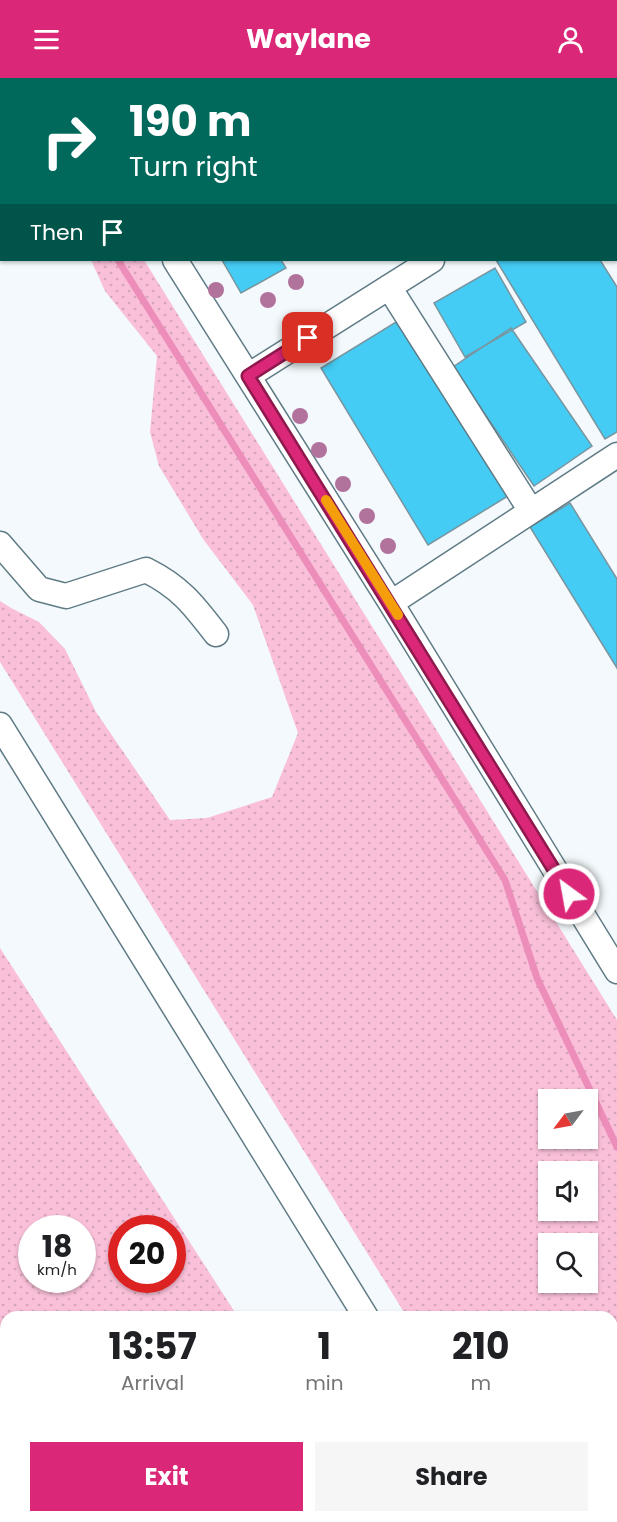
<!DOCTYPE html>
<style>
body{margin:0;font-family:Poppins,sans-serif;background:#f6f6f6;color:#202124;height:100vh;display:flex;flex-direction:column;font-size:22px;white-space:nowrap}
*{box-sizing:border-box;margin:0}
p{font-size:20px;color:#757577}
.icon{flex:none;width:33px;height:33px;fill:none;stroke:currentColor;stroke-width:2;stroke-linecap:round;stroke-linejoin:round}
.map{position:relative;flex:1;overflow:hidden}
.sheet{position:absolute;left:0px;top:1233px;width:618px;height:212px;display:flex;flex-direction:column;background:#fff;border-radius:18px 18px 0 0;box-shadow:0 2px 4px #0004}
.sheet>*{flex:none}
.top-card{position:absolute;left:0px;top:0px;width:618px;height:183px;box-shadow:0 2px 4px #0004;background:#00695c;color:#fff;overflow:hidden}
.needle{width:39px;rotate:238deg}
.buttons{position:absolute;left:538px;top:1011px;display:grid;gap:12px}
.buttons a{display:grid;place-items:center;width:60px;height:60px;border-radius:0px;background:#fff;box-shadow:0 2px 4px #0004;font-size:30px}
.speed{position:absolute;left:18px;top:1137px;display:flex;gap:12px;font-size:30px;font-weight:700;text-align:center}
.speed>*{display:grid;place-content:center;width:78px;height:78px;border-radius:50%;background:#fff;box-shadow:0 2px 4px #0004;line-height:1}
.speed small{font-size:15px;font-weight:400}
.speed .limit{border:9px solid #d22;background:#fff;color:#111}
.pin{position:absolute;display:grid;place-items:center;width:51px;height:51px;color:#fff;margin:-26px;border-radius:12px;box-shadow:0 3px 9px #0006}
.me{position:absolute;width:66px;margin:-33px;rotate:328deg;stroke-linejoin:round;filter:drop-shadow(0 0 4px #0008)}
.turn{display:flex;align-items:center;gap:21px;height:126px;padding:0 30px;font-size:27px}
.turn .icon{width:78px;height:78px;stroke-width:2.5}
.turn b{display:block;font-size:42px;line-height:51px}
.then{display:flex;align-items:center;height:57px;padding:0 30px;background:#0003;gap:12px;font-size:22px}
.eta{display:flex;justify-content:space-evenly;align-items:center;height:102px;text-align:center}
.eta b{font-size:36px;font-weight:700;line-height:42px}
.primary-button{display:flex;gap:12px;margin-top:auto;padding:12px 30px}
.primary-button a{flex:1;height:69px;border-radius:0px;background:#db2777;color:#fff;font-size:24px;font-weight:700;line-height:69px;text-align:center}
.primary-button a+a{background:#f6f6f6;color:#202124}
header{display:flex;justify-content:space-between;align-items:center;height:78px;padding:0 30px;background:#db2777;color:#fff;font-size:27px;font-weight:700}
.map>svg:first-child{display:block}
.grass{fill:url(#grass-dots);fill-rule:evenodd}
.water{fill:url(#water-rules)}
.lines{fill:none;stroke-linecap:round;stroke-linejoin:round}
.stream{stroke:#ed8db9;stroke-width:7}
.building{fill:#44ccf4;stroke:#7895a0;stroke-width:1.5}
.minor-casing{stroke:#5f7b85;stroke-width:27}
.path{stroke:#aab2b5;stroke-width:4;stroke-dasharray:4.5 4.5;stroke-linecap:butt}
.minor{stroke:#fff;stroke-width:24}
.tree{fill:#b1729c}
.route-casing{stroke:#8e194d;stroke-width:15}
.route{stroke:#db2777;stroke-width:10}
.slow{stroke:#f59e0b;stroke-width:10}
</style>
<header><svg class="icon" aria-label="menu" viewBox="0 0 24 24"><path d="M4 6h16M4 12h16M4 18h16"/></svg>Waylane<svg class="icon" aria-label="person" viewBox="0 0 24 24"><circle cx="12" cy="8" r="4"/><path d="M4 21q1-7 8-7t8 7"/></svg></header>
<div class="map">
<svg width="617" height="1444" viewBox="0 0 617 1444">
<defs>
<pattern id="grass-dots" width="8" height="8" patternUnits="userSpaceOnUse" patternTransform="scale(1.5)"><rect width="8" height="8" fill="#fac0d9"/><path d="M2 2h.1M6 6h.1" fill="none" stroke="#d5a5ba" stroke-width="1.8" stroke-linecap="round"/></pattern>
<pattern id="water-rules" width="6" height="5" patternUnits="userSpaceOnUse" patternTransform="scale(1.5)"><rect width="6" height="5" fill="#ed8db9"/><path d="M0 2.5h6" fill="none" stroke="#ca799f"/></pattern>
</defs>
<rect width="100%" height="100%" fill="#f3f9fc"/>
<path class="grass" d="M91,182H144L617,942V1303L612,1307V1239H407L0,584V523L11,530L39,544L65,571L96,634L170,742L207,740L272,719L298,655L253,527L203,461L159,388L150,354L157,278L105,213ZM549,1022H588V1060H549ZM549,1094H588V1132H549ZM549,1166H588V1204H549Z
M0,870L238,1239H6V1438H367L371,1444H0ZM32,1150H82V1202H32ZM122,1150H172V1202H122Z"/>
<path class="water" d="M617,1303V1444H555L551,1439L612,1438V1307Z"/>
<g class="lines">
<path class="stream" d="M5,0L6,2
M118,182L505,802L537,900L617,1069"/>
</g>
<path class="building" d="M76,0H111L112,2H73Z
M262,0H345L346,2H263Z
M405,0H476L477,2H406Z
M222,182H281L286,190L241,215Z
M496,182H600L617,209V354L605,361Z
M495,190L526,244L465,279L434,225Z
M401,241L508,418L428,467L321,290Z
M511,250L592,368L534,408L453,289Z
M570,425L617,501V590L530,449Z"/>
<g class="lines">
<defs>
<path id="minor" d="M62,0V2
M134,0L135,2
M219,0L220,2
M531,0L532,2
M158,2L160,0
M616,140H617
M175,182L391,525L617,893
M389,209L531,433
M248,298L432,182
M0,466L39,511L66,518L146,492C180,509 193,526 216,556
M391,525L617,377
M0,647L366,1239"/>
</defs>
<use href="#minor" class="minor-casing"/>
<path class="path" d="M137,1444L144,1438"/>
<use href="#minor" class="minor"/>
</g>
<g class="tree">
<circle cx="296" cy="204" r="8"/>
<circle cx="216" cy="212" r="8"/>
<circle cx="268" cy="222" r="8"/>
<circle cx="300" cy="338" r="8"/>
<circle cx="319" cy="372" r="8"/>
<circle cx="343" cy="406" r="8"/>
<circle cx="367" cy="438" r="8"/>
<circle cx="388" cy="468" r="8"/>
</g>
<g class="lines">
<defs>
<path id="route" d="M308,260L248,298L569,816"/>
</defs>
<use href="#route" class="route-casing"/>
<use href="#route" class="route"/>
<path class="slow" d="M326,422L398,537"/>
</g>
</svg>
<div class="buttons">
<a><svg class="needle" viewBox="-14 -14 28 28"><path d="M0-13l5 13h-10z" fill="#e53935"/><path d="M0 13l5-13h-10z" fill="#757577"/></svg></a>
<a><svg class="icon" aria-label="sound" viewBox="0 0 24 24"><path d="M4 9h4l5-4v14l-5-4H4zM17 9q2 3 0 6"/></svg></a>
<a><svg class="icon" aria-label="search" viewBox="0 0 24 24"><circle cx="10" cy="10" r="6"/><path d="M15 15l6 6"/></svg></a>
</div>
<div class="speed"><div>18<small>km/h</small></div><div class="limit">20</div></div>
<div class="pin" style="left:308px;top:260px;background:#d93025"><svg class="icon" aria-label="arrive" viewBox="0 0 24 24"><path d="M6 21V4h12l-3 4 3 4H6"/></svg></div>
<svg class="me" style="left:569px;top:816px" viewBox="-20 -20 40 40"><circle r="17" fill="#db2777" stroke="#fff" stroke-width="3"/><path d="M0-11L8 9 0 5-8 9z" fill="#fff"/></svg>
<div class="top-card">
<div class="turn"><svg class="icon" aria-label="right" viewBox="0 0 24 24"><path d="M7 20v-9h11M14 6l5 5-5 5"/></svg><div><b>190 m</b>Turn right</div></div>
<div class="then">Then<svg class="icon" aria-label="arrive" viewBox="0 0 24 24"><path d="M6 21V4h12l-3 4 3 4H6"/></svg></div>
</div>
<section class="sheet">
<div class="eta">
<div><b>13:57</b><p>Arrival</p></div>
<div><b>1</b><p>min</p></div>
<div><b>210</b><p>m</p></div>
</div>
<div class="primary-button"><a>Exit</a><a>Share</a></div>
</section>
</div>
